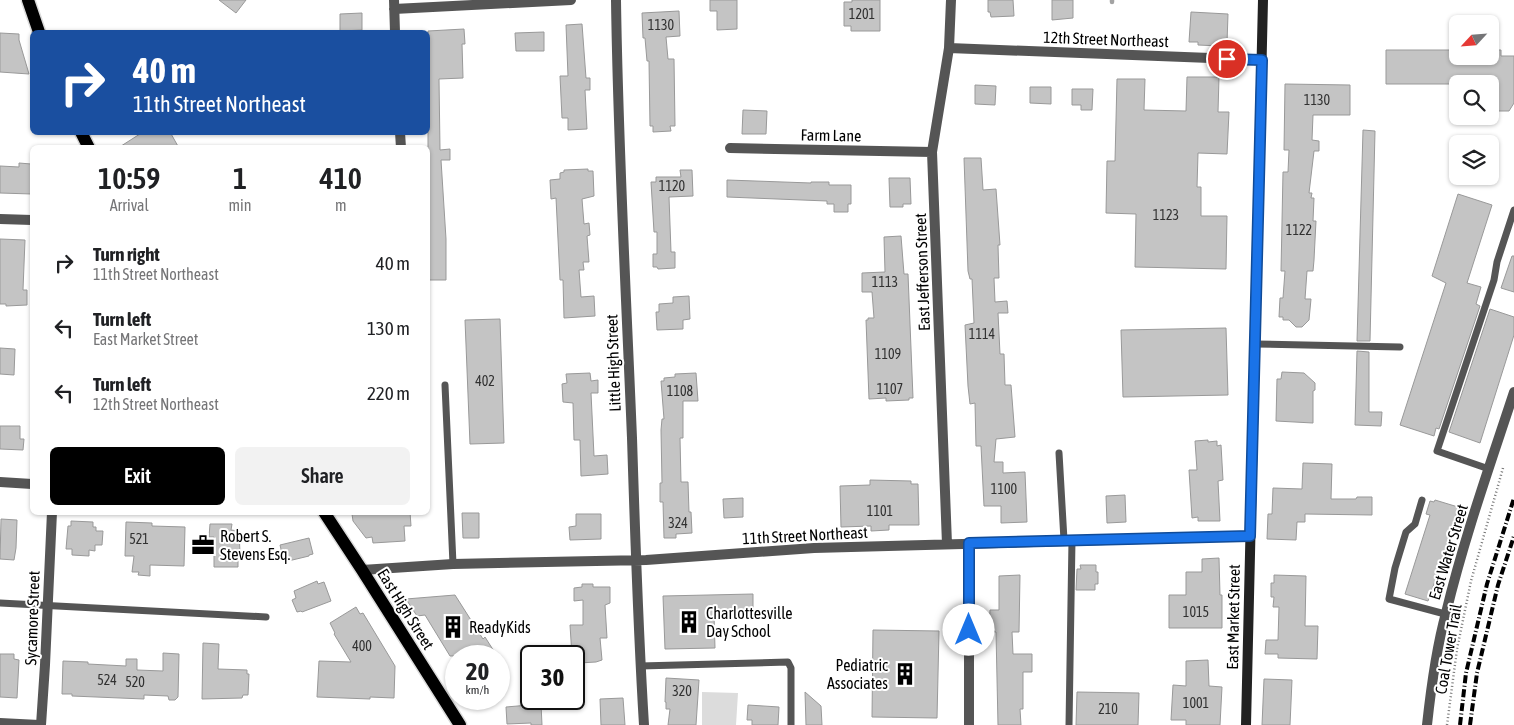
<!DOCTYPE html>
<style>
body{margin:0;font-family:"Asap Condensed",sans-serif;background:#f2f2f2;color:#202124;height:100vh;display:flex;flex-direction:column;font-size:19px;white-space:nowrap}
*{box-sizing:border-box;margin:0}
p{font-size:16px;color:#757577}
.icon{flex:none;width:28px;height:28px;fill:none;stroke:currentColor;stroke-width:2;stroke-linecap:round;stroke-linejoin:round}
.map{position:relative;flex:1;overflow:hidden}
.details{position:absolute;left:30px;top:145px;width:400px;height:370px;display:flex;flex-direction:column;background:#fff;border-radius:8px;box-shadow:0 1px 4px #0004}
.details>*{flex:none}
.guide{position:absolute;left:30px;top:30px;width:400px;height:105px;border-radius:8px;box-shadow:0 1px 4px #0004;background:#1a4fa0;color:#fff;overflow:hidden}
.needle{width:32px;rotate:244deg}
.buttons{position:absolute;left:1449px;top:15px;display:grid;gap:10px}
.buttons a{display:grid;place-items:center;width:50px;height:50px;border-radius:8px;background:#fff;box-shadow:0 1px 4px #0004;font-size:25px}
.speed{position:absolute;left:445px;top:645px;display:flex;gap:10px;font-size:25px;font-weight:700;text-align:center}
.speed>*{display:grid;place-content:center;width:65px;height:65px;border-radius:50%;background:#fff;box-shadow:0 1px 4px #0004;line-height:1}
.speed small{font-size:12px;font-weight:400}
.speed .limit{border:2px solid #111;border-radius:8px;background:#fff;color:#111}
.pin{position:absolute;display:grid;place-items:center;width:42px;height:42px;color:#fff;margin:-21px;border:2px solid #fff;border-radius:50%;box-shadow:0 1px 5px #0007}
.me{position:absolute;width:55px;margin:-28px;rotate:0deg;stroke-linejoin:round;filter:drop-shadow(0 0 4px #0008)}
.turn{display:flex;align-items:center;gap:18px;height:105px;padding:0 20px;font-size:22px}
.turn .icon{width:65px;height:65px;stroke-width:2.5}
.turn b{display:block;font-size:35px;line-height:42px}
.eta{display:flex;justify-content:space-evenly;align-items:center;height:85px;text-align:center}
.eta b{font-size:30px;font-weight:600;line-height:35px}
.action{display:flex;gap:10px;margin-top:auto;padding:10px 20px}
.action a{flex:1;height:58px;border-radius:8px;background:#000;color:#fff;font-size:20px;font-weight:600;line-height:58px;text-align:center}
.action a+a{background:#f2f2f2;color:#202124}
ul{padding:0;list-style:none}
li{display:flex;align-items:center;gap:15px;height:65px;padding:0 20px}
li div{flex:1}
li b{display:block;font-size:19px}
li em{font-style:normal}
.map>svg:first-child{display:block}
.green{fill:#dcdcdc}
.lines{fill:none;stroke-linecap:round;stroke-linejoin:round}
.stream{stroke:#a3a3a3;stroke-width:4.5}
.building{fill:#c4c4c4;stroke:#999}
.primary-casing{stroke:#dbdbdb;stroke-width:15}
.path{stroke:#777;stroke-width:2.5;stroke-dasharray:1 2.5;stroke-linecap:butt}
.service{stroke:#555;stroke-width:7}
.minor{stroke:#555;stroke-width:10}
.tertiary{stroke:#555;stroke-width:10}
.secondary{stroke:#222;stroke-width:10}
.primary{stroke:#000;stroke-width:12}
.rail{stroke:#000;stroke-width:4;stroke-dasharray:8 2.5 1 2.5;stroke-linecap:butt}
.route-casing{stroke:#114b97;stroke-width:12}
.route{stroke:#1a73e8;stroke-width:9}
.labels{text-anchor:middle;stroke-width:4;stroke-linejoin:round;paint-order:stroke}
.number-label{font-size:14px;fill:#313131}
.street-label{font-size:16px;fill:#000;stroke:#fff}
.poi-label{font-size:16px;fill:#000;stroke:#fff;text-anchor:start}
</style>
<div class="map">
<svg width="1514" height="725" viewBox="0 0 1514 725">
<rect width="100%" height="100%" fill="#fff"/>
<path class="green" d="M702,692L738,693L736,725H702Z"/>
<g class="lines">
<path class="stream" d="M1112,0V2"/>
</g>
<path class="building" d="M219,0H246L236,13Z
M710,0H737V29L717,30V11H710Z
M852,0H880V31H851V26H844V2H852Z
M988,0H1013L1014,16L991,17L990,12H988Z
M1052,0H1073V18L1052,20Z
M679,11L680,36L666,37L668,59H674L675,126H670L671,131L653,132V126H650L649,61H647L645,38H643L642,13Z
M1191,12L1228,14L1227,43H1220V46L1198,45V42H1189Z
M362,13V30L340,31V14Z
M582,24L586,78H590V90H585L587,129L568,130V118H562L560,76H568L566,25Z
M464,29L465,44H462L463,78L439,79L440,150L450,149V160H441L446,239V280H429L428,234V31Z
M544,32V51H516L515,33Z
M0,33L19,34V40L29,74L0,72Z
M1386,50H1458V56H1490V50H1501V56H1514V103L1509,111H1490V84H1386Z
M1187,77H1219L1218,112H1229L1227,154L1198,153L1197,187H1201V216H1227L1226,269L1135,267L1136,214L1106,213L1107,161H1115L1117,79H1145L1144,110L1186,111Z
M1285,84L1350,85V115H1313L1312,140L1319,141V151H1314L1309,193H1312L1311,198H1314L1313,221H1316L1314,260L1313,271H1307L1305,299H1311L1309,320L1302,327H1296L1289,320H1283V317H1279L1280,298H1283L1285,271H1281L1283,172H1288L1289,150H1284Z
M975,85L996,86L995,105L975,104Z
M1030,87H1051V104L1030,103Z
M1072,89H1093L1092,110H1081V105H1072Z
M743,110L767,111L766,134H742Z
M1363,130L1375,131L1370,341H1357Z
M143,132H170L179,148H118Z
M964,158H981L983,190L996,189L1000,245H998L999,278H994L995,302L1007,301L1008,313H998L1000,354H1004L1005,385H1011L1015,437L996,439L994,462H1003V473L1025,472L1027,522L1001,523V506H984L981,446H976L975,403L970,404L968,386L965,325L974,323L972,279H970L968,271Z
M19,163L31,164V168H32V194L0,193V166L19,167Z
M588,169V171H593L594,196L582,199L584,224L589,223L590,235L587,236L589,262H583L584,270H579L581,297L594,296L595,316L564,318L563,280H560L556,198L551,199L550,180L560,179V173L564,172V170Z
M680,170H692L693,196L669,197L671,252H675V268L658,269L657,267H653V254H657V232H654L651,182H656V177H681Z
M889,178H910L911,204H903V207H890Z
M727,180L811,183V182H829V185H851V204H848V212H834V204H827V201L727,197Z
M1458,194L1492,205L1467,283L1481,287L1476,304L1480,306L1439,429L1436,428L1434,436L1400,425L1446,283L1432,276Z
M901,236L904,274H908L913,398H909V400L886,401V398L869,399L866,320H868V318H874L872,292H862V273L885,272L884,237Z
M0,239L25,240L23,290H27V305L6,306V304H0Z
M1512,256H1514V292L1501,288Z
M689,296L690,319L683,320V329L657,330L656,312H659V304L673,303V297Z
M1490,309L1514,317V335L1480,443L1449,432Z
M500,319L504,443L470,444L465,320Z
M1226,328L1228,395L1123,397L1121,330Z
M0,348L15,349L14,375L0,374Z
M1357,351L1369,352V412H1382L1381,426L1355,425Z
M1282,372L1304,373L1315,383V390L1313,391V423L1276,421L1277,379H1281Z
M590,373L591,381L598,380V393H591L594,456L607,455L608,474L581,476L580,440H574L573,403L563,402L562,384L567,383L566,374Z
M696,373L698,401H683V438H680L681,482H688L689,512H691L692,533L676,534V538H664L663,502H660V483H662L661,430L662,419H664L661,381H664V378L675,377V374Z
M0,426H20V439H24L23,450L0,449Z
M1208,440V442L1217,441V446L1221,445L1223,480L1218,481L1220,521H1198V517L1192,518L1189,470H1197L1195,441Z
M1303,463L1332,464L1331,499H1356L1357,497H1372V515L1305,514V522H1297L1296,540L1267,539L1268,514H1272L1273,488L1302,489Z
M870,480L911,481V484H918L919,525H889V530L871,531V526L841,527L840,486L870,485Z
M1125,495L1126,522L1107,523L1106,496Z
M743,498V517L724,518L723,499Z
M1435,500L1458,507V509L1442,561L1428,601L1405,594L1430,515L1426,514L1430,501L1434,502Z
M366,512H410L411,526H404L405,541L373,543L372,537L366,538L353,521L352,514Z
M462,513H479V538H463Z
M576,514H601V539L570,540L569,527L576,526Z
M1,519L17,520L16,548L14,560L0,559Z
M71,521L93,522V527H96V531H103L102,545H95V551L89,550V556L72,555V549H66L68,526H71Z
M126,522L152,523V526L185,527L184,566L150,565V576L138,575L139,572H132L134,556H125Z
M210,524H232L231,530L239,531L240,553H238V567H214V537H209Z
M309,538L313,554L309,555V556L284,562L280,545Z
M1219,558L1220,595H1222V628H1169V595H1186V572H1202V559Z
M1080,565H1096V572H1098V584H1095V590H1076L1077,569H1081Z
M1020,575L1019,632H1012L1013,654H1032V672H1023V709H1020L1021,725H998L996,632L989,631L990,610H999V576Z
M1274,575L1306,576L1305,626H1318L1317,659L1278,658V654H1265L1266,640H1278L1279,607H1273L1274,597H1271V583H1274Z
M317,581L318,584L324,582L331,601L302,612L301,611L297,612L292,600L296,598L294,591Z
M582,584H593V587H610V603L605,605L607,638H600L602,660L596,662L579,663V660L574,661V656H572L570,625H583V600L574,601V588L582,587Z
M753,594V613L714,615L715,648L665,649L663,596Z
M455,595L483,639L485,637L497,656H450L425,615L417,616L406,599Z
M356,607L360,614L363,613L395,666L394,698L370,697V699L317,697L319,661L351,662L334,634L335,633L330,623Z
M873,630L939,631L937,718L872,717Z
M203,643L219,644L218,669L247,670V674H249L248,695H243L242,698L202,699Z
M163,653L179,654L178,697L175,700H169L168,696L144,695V699L72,696V694H62L63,661L88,662V664L126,666V659H137V670L163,671Z
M0,654H14V659L19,660L17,698L0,697Z
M1208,660L1209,686L1222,687L1220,725H1186V720H1171L1173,685L1186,686V661Z
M666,678L699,680L696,725H668L670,709H666V702H665Z
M1264,679L1292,680L1290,725H1262Z
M805,692L821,706L822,725H806Z
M1077,692L1139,693L1138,725H1076Z
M623,698L625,725H601L600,699Z
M541,704L542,725H531V723L507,724L506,707Z
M748,705L779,707L778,725H752V720H747Z"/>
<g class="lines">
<defs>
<path id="primary" d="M28,0L39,32
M81,132L89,148
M324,512L362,570L460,725"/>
</defs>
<use href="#primary" class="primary-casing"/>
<path class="path" d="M1447,725L1457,649L1471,581L1503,468"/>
<path class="service" d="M1255,344L1400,347
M445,385L453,564
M1059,453L1064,540
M1489,469L1437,451L1494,280L1497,262L1514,210
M1422,500L1415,524L1406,532L1395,568L1389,599L1445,614
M0,603L266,617
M640,666L788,662L791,668V725
M1069,725L1072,540"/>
<path class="minor" d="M394,0L395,32
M616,0C618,146 626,292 632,438C635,534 638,629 644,725
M394,9L571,0
M949,48L1262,60
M400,132L401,148
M730,148L932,152
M0,219L32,220
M0,482L32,484
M969,543V725
M947,544L932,152L949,48L951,0
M362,570L453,564L646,560L814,548L1250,536
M41,725L45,665L52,512
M1427,725C1431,688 1436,649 1446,613C1464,538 1490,465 1514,392"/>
<path class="tertiary" d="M0,723L39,725"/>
<path class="secondary" d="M1246,725L1263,0"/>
<use href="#primary" class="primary"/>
<path class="rail" d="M1460,725L1466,673L1487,584L1514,498
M1470,725L1477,673L1498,585L1514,536"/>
</g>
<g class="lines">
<defs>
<path id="route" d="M969,630V543L1250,536L1262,60L1227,59"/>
</defs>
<use href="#route" class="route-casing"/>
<use href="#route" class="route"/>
</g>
<defs>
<symbol id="office-bare" viewBox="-9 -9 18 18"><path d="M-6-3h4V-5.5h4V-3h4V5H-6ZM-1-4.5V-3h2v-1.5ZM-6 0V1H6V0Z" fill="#000" stroke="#fff" stroke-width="2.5" paint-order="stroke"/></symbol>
<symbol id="building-bare" viewBox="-9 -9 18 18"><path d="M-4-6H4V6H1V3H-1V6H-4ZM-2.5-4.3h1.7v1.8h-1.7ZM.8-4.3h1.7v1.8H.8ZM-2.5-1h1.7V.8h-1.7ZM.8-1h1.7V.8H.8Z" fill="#000" stroke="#fff" stroke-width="2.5" paint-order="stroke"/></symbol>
</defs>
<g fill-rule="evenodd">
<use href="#office-bare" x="187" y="529" width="32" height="32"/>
<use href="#building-bare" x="673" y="606" width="32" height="32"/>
<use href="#building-bare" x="437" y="611" width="32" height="32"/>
<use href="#building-bare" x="889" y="658" width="32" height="32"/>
</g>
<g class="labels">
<g class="number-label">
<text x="862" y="19">1201</text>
<text x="661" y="30">1130</text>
<text x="1317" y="105">1130</text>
<text x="672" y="191">1120</text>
<text x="1166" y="220">1123</text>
<text x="1299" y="235">1122</text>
<text x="885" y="287">1113</text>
<text x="982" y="339">1114</text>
<text x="888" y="359">1109</text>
<text x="485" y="386">402</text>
<text x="890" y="394">1107</text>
<text x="680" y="396">1108</text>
<text x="1004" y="494">1100</text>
<text x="880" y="516">1101</text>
<text x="678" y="528">324</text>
<text x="139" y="544">521</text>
<text x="1196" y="617">1015</text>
<text x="362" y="651">400</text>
<text x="107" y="685">524</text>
<text x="135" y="687">520</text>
<text x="682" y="696">320</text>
<text x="1196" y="708">1001</text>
<text x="1108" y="714">210</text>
</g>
<g class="street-label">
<text transform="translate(1106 39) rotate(2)" y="6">12th Street Northeast</text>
<text transform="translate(831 135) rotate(1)" y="6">Farm Lane</text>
<text transform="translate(922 272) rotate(-92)" y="6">East Jefferson Street</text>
<text transform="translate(613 363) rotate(-92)" y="6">Little High Street</text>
<text transform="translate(805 535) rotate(-3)" y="6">11th Street Northeast</text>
<text transform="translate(1448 552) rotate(-73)" y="6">East Water Street</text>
<text transform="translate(406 609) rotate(58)" y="6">East High Street</text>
<text transform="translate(1233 617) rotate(-89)" y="6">East Market Street</text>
<text transform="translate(32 618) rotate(-88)" y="6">Sycamore Street</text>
<text transform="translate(1448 649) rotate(-80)" y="6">Coal Tower Trail</text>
</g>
<g class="poi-label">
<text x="220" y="542">Robert S.<tspan x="220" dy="18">Stevens Esq.</tspan></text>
<text x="706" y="619">Charlottesville<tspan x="706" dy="18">Day School</tspan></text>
<text x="469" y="633">ReadyKids</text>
<text x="888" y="671" text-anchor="end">Pediatric<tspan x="888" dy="18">Associates</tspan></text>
</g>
</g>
</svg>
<div class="buttons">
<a><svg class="needle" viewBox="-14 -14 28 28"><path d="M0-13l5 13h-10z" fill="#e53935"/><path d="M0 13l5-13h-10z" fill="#757577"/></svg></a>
<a><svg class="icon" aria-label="search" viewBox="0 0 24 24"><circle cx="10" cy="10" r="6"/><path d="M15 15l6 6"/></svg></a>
<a><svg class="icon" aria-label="layers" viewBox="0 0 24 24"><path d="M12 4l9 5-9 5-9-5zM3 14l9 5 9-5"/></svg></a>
</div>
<div class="speed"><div>20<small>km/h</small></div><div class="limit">30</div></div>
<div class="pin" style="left:1227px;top:59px;background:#d93025"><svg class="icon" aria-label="arrive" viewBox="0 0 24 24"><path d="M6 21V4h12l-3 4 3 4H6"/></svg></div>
<svg class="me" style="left:969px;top:630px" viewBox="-20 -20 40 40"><circle r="19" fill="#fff"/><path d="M0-13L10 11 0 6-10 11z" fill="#1a73e8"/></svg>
<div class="guide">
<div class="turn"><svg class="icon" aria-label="right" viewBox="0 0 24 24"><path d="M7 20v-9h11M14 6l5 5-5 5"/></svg><div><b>40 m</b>11th Street Northeast</div></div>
</div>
<section class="details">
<div class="eta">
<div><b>10:59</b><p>Arrival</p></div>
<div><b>1</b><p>min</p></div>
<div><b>410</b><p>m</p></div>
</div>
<ul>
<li><svg class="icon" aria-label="right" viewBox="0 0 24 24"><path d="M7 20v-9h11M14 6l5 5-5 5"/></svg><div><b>Turn right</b><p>11th Street Northeast</p></div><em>40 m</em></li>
<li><svg class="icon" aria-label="left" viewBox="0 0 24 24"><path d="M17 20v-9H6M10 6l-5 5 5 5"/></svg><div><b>Turn left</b><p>East Market Street</p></div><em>130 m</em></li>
<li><svg class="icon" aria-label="left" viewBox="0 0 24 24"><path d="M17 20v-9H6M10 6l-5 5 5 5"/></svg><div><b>Turn left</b><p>12th Street Northeast</p></div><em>220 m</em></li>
</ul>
<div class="action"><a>Exit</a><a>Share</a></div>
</section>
</div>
